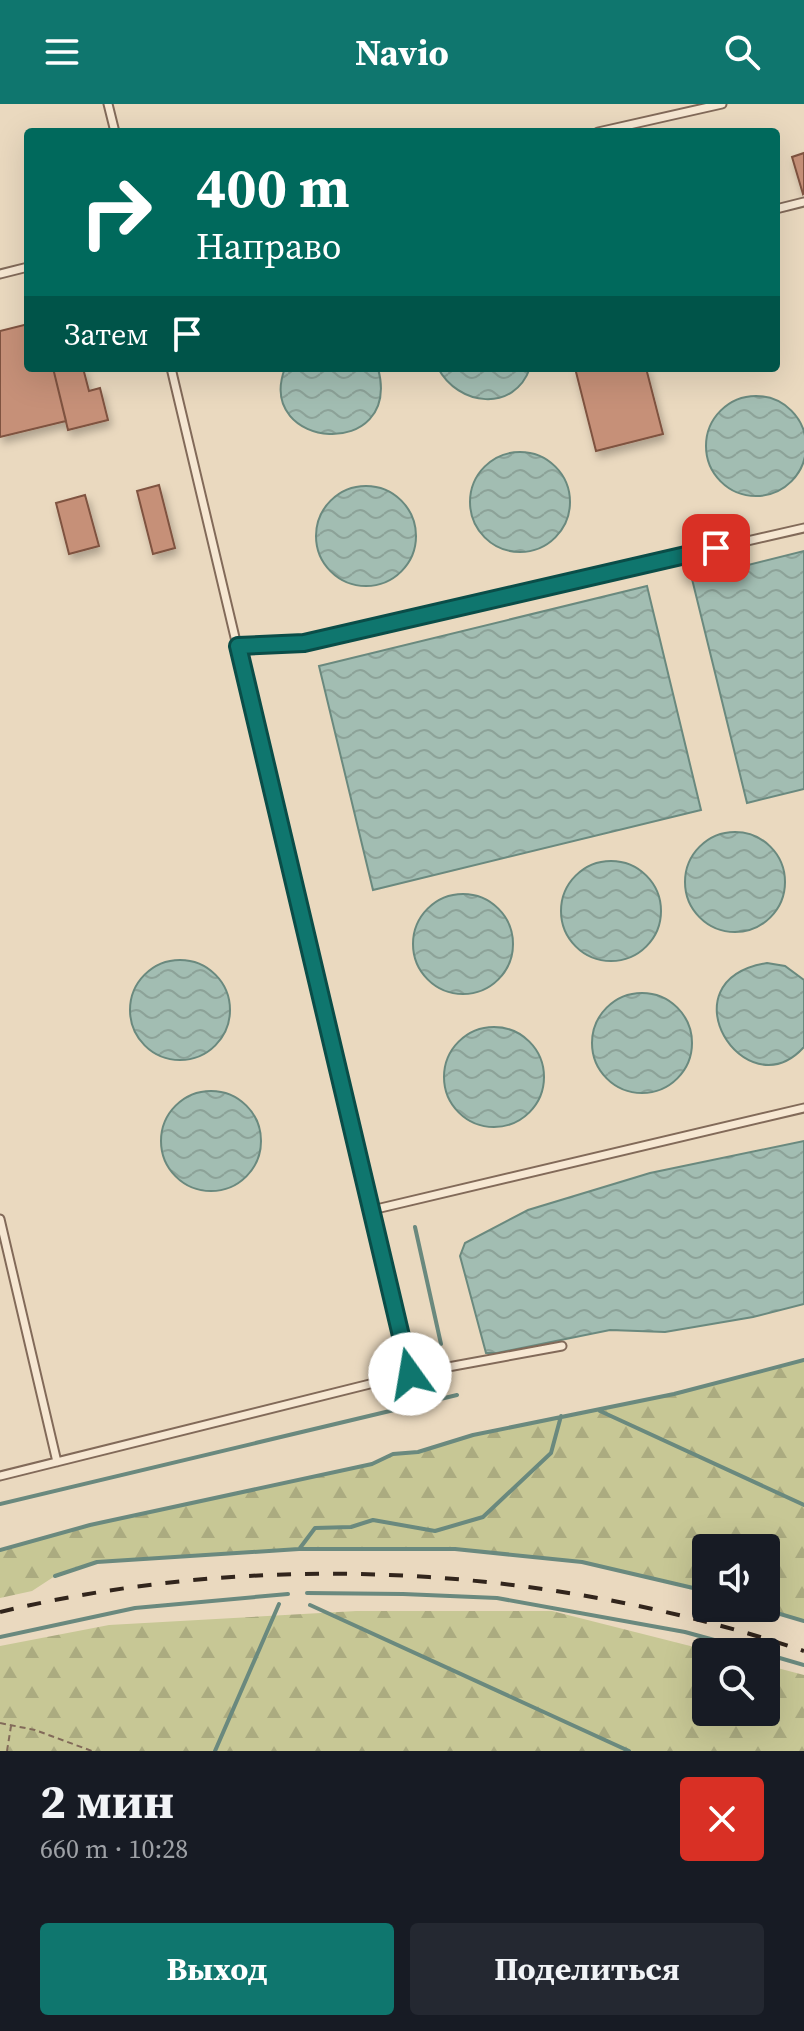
<!DOCTYPE html>
<html lang="ru">
<meta charset="utf-8">
<style>
body{margin:0;font-family:"Source Serif 4",serif;background:#242831;color:#f1f3f6;height:100vh;display:flex;flex-direction:column;font-size:30px;white-space:nowrap}
*{box-sizing:border-box;margin:0}
p{font-size:26px;color:#9ea1a6}
.icon{flex:none;width:44px;height:44px;fill:none;stroke:currentColor;stroke-width:2;stroke-linecap:round;stroke-linejoin:round}
.map{position:relative;height:1647px;overflow:hidden}
.side{display:flex;flex-direction:column;background:#171b24;flex:1}
.side>*{flex:none}
.hud{position:absolute;left:24px;top:24px;width:756px;height:244px;border-radius:8px;box-shadow:0 8px 32px #0002;background:#00695c;color:#fff;overflow:hidden}
.controls{position:absolute;left:692px;top:1430px;display:grid;gap:16px}
.controls a{display:grid;place-items:center;width:88px;height:88px;border-radius:8px;background:#171b24;box-shadow:0 8px 32px #0002;font-size:40px}
.pin{position:absolute;display:grid;place-items:center;width:68px;height:68px;color:#fff;margin:-34px;border-radius:16px;box-shadow:0 4px 12px #0006}
.me{position:absolute;width:88px;margin:-44px;rotate:347deg;stroke-linejoin:round;filter:drop-shadow(0 0 6px #0008)}
.turn{display:flex;align-items:center;gap:28px;height:168px;padding:0 40px;font-size:36px}
.turn .icon{width:104px;height:104px;stroke-width:2.5}
.turn b{display:block;font-size:56px;line-height:68px}
.then{display:flex;align-items:center;height:76px;padding:0 40px;background:#0003;gap:16px;font-size:30px}
.round{display:grid;place-items:center;flex:none;width:84px;height:84px;border-radius:8px;background:#242831}
.head{display:flex;align-items:center;justify-content:space-between;height:136px;padding:0 40px}
h1{font-size:48px;font-weight:700;line-height:60px}
.button{display:flex;gap:16px;margin-top:auto;padding:16px 40px}
.button a{flex:1;height:92px;border-radius:8px;background:#0f766e;color:#fff;font-size:32px;font-weight:700;line-height:92px;text-align:center}
.button a+a{background:#242831;color:#f1f3f6}
header{display:flex;justify-content:space-between;align-items:center;height:104px;padding:0 40px;background:#0f766e;color:#fff;font-size:36px;font-weight:700}
.map>svg:first-child{display:block}
.forest{fill:url(#forest-firs)}
.water{fill:url(#water-waves);stroke:#6a897e;stroke-width:2}
.lines{fill:none;stroke-linecap:round;stroke-linejoin:round}
.stream{stroke:#6a897e;stroke-width:4}
.building{fill:#c69078;stroke:#7f5340;stroke-width:2;filter:url(#shadow)}
.lane-casing{stroke:#826a59;stroke-width:11}
.path{stroke:#826a59;stroke-width:2;stroke-dasharray:6 4;stroke-linecap:butt}
.lane{stroke:#f6e7d2;stroke-width:7}
.rail{stroke:#32251c;stroke-width:4;stroke-dasharray:14 14;stroke-linecap:butt}
.route-casing{stroke:#0a4d48;stroke-width:20}
.route{stroke:#0f766e;stroke-width:14}
</style>
<header><svg class="icon" aria-label="menu" viewBox="0 0 24 24"><path d="M4 6h16M4 12h16M4 18h16"/></svg>Navio<svg class="icon" aria-label="search" viewBox="0 0 24 24"><circle cx="10" cy="10" r="6"/><path d="M15 15l6 6"/></svg></header>
<div class="map">
<svg width="804" height="1647" viewBox="0 0 804 1647">
<defs>
<pattern id="forest-firs" width="22" height="20" patternUnits="userSpaceOnUse" patternTransform="scale(2)"><rect width="22" height="20" fill="#c7c795"/><path d="M5 1l3.5 6h-7zM16 11l3.5 6h-7z" fill="#abab80"/></pattern>
<pattern id="water-waves" width="16" height="10" patternUnits="userSpaceOnUse" patternTransform="scale(2)"><rect width="16" height="10" fill="#a2bdb2"/><path d="M0 5q4-4 8 0t8 0" fill="none" stroke="#8ca298"/></pattern>
<filter id="shadow"><feDropShadow dx="3" dy="5.5" stdDeviation="4" flood-color="#0004"/></filter>
</defs>
<rect width="100%" height="100%" fill="#ead9bf"/>
<path class="forest" d="M804,1256V1517L760,1504H766V1444H706V1487L582,1458L455,1445H299L97,1458L55,1472L32,1487L0,1494V1446L90,1421L372,1360L393,1350L418,1348L473,1331L674,1290Z
M356,1507H552L714,1548H706V1608H766V1561L804,1571V1647H0V1542L109,1521Z"/>
<path class="water" d="M285,264H378C403,358 254,346 285,264Z
M438,264H530C514,309 458,302 438,264Z
M706 342a50 50 0 1 1 100 0a50 50 0 1 1-100 0Z
M470 398a50 50 0 1 1 100 0a50 50 0 1 1-100 0Z
M316 432a50 50 0 1 1 100 0a50 50 0 1 1-100 0Z
M804,447V685L747,699L692,475Z
M647,482L701,706L373,786L319,562Z
M685 778a50 50 0 1 1 100 0a50 50 0 1 1-100 0Z
M561 807a50 50 0 1 1 100 0a50 50 0 1 1-100 0Z
M413 840a50 50 0 1 1 100 0a50 50 0 1 1-100 0Z
M130 906a50 50 0 1 1 100 0a50 50 0 1 1-100 0Z
M767,859L785,862L804,876V943C745,1008 662,876 767,859Z
M592 939a50 50 0 1 1 100 0a50 50 0 1 1-100 0Z
M444 973a50 50 0 1 1 100 0a50 50 0 1 1-100 0Z
M161 1037a50 50 0 1 1 100 0a50 50 0 1 1-100 0Z
M804,1037V1200L753,1213L665,1228L610,1226L497,1249H486L460,1152L465,1139L528,1106L650,1069Z"/>
<g class="lines">
<path class="stream" d="M415,1123L441,1240
M600,1307L804,1401
M0,1400L457,1291
M300,1444L315,1424L351,1423L373,1416L435,1427L483,1413L551,1349L561,1312
M0,1446L90,1421L372,1360L393,1350L418,1348L473,1331L674,1290L804,1256
M55,1472L97,1458L299,1445H455L582,1458L706,1487
M307,1489L403,1490L497,1494L685,1528L758,1548
M310,1501L629,1647
M760,1504L804,1517
M0,1533L135,1504L288,1490
M766,1550L804,1561
M215,1647L279,1500"/>
</g>
<path class="building" d="M804,49V89L803,90L792,53Z
M28,220V264H53L66,317L0,333V227Z
M53,264H83L89,287L100,284L108,316L68,326Z
M575,264H646L663,330L596,347Z
M159,381L175,444L153,450L137,387Z
M85,391L99,442L69,450L56,399Z"/>
<g class="lines">
<defs>
<path id="lane" d="M108,0L115,28
M598,28L722,0
M776,105L804,98
M0,170L28,163
M171,264L410,1270
M238,542L304,539L804,424
M372,1106L804,1004
M0,1115L57,1358
M0,1372L410,1270L562,1242"/>
</defs>
<use href="#lane" class="lane-casing"/>
<path class="path" d="M0,1619L35,1626L92,1647
M7,1647L11,1622"/>
<use href="#lane" class="lane"/>
<path class="rail" d="M0,1508C263,1445 548,1461 804,1547"/>
</g>
<g class="lines">
<defs>
<path id="route" d="M410,1270L238,542L304,539L716,444"/>
</defs>
<use href="#route" class="route-casing"/>
<use href="#route" class="route"/>
</g>
</svg>
<div class="controls">
<a><svg class="icon" aria-label="sound" viewBox="0 0 24 24"><path d="M4 9h4l5-4v14l-5-4H4zM17 9q2 3 0 6"/></svg></a>
<a><svg class="icon" aria-label="search" viewBox="0 0 24 24"><circle cx="10" cy="10" r="6"/><path d="M15 15l6 6"/></svg></a>
</div>
<div class="pin" style="left:716px;top:444px;background:#d93025"><svg class="icon" aria-label="arrive" viewBox="0 0 24 24"><path d="M6 21V4h12l-3 4 3 4H6"/></svg></div>
<svg class="me" style="left:410px;top:1270px" viewBox="-20 -20 40 40"><circle r="19" fill="#fff"/><path d="M0-13L10 11 0 6-10 11z" fill="#0f766e"/></svg>
<div class="hud">
<div class="turn"><svg class="icon" aria-label="right" viewBox="0 0 24 24"><path d="M7 20v-9h11M14 6l5 5-5 5"/></svg><div><b>400 m</b>Направо</div></div>
<div class="then">Затем<svg class="icon" aria-label="arrive" viewBox="0 0 24 24"><path d="M6 21V4h12l-3 4 3 4H6"/></svg></div>
</div>
</div>
<section class="side">
<div class="head"><div><h1>2 мин</h1><p>660 m · 10:28</p></div><a class="round" style="background:#d93025;color:#fff"><svg class="icon" aria-label="close" viewBox="0 0 24 24"><path d="M6 6l12 12M18 6L6 18"/></svg></a></div>
<div class="button"><a>Выход</a><a>Поделиться</a></div>
</section>
